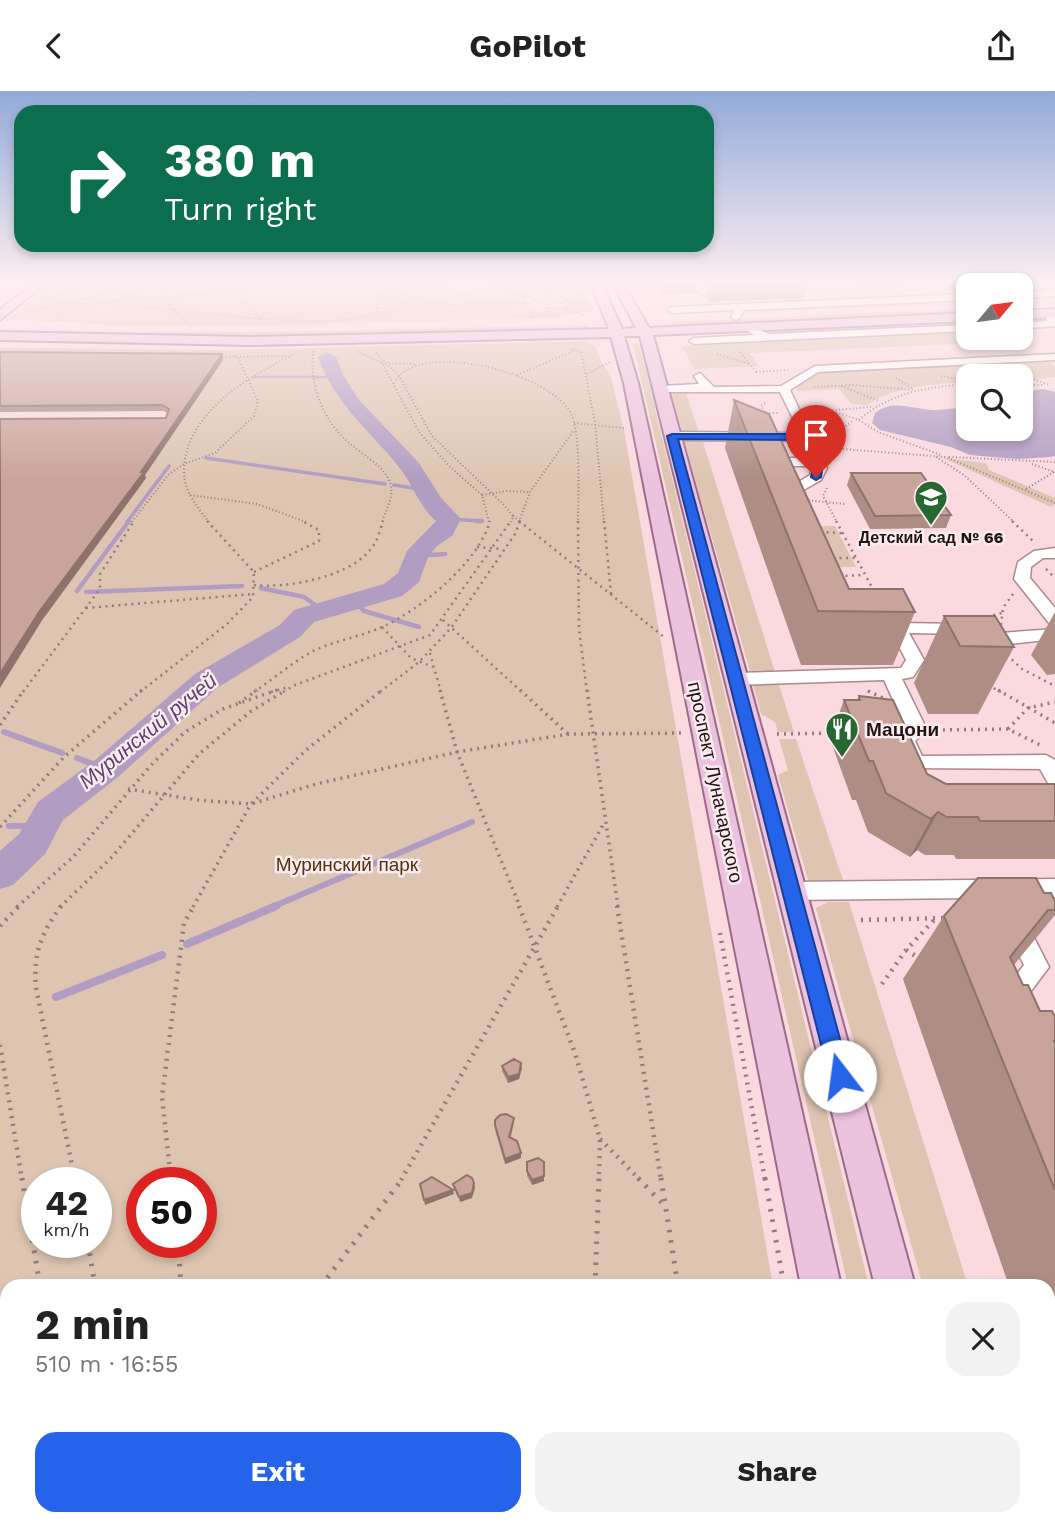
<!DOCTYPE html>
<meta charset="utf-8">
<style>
body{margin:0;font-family:"Work Sans",sans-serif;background:#f2f2f2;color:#222;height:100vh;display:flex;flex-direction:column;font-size:26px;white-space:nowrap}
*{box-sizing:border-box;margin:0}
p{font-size:23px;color:#767676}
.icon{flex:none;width:38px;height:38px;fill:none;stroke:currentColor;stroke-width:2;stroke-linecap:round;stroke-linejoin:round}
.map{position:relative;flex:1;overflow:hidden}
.panel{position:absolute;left:0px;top:1188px;width:1055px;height:247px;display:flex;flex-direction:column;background:#fff;border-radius:21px 21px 0 0;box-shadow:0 4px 10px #0003}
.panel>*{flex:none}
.banner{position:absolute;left:14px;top:14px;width:700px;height:147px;border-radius:21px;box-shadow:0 4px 10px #0003;background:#0b6e4f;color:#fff;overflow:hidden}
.needle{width:46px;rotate:61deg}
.fabs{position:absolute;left:956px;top:182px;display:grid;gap:14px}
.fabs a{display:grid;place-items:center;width:77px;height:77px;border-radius:14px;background:#fff;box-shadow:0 4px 10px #0003;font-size:35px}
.speed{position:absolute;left:21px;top:1076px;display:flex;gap:14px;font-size:35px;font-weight:700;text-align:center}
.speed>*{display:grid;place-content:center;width:91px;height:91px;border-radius:50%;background:#fff;box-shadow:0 4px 10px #0003;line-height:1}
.speed small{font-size:18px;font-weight:400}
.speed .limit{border:10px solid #d22;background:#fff;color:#111}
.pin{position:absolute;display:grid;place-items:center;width:60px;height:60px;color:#fff;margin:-72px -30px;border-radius:50% 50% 50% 0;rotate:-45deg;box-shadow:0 0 7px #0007}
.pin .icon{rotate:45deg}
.me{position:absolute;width:77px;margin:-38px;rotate:345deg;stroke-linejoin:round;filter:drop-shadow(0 0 5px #0008)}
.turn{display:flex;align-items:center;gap:24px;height:147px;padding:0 35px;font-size:32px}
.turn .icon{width:91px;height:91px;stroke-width:2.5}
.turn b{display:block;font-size:49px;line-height:60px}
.round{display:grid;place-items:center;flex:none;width:74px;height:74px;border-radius:21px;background:#f2f2f2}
.head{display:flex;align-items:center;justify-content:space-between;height:119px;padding:0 35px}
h1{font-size:42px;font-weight:700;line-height:52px}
.primary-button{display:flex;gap:14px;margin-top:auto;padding:14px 35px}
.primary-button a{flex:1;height:80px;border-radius:21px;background:#2563eb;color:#fff;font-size:28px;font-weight:700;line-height:80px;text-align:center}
.primary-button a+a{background:#f2f2f2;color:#222}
header{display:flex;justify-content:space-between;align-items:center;height:91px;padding:0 35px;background:#fff;font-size:32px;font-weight:700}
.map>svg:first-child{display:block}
.green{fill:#ddc5b1;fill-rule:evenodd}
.water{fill:#b19cc2}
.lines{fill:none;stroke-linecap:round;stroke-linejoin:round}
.stream-far4{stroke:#b19cc2;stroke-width:2.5}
.stream-far3{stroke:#b19cc2;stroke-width:3.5}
.stream-far2{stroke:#b19cc2;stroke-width:4.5}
.stream-far1{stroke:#b19cc2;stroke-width:6}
.stream{stroke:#b19cc2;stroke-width:8}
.river{fill:#b19cc2;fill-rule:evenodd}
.minor-casing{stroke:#ae888f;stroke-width:3}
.major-casing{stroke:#9c6c8b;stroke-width:4}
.path-far4{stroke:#937c80;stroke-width:2;stroke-dasharray:1 2.5;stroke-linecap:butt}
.path-far3{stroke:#937c80;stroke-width:2.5;stroke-dasharray:2 4.5;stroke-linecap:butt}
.path-far2{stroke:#937c80;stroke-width:3.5;stroke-dasharray:2 5;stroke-linecap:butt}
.path-far1{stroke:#937c80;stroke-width:4.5;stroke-dasharray:2 6;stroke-linecap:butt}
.path{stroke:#937c80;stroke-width:5;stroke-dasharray:2.5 8;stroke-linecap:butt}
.minor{fill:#fff;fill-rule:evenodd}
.major{fill:#ecc3df;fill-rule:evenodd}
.wall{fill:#ad8d84}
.shaded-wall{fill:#8d736c}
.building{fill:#c9a49a;stroke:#8d736c;stroke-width:2}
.route{fill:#2563eb;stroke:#184099;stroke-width:2}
.labels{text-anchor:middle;stroke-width:5;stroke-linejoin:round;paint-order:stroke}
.far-poi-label{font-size:16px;font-weight:bold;fill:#211416;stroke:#fcebee}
.poi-label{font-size:19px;font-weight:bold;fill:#211416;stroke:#fcebee;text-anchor:start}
.street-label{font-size:19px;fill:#211416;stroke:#fcebee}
.park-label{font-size:19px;fill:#55320d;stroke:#fcebee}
.water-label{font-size:21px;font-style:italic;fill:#5f4174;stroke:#fcebee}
</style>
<header><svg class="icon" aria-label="back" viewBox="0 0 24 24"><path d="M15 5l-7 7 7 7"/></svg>GoPilot<svg class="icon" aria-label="share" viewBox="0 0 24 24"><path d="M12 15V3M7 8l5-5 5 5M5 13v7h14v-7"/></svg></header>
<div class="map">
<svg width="1055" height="1434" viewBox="0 0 1055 1434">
<rect width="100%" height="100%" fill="#fad9df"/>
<path class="green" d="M51,191H443C454,202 479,201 490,191H580L592,213L591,219L558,227L261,235H128L9,228ZM558,205L570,214L528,219L525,207Z
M968,208V213L746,221L751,218Z
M968,218V224L674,237L671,231Z
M968,229V235L786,243L759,239Z
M587,234L589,239L269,247L144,245V241H269Z
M968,241V247L1020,245L1028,250L750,262L758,275L694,278L682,255Z
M583,250L595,255L602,273L610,283L624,339L773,1195H7V1428H813L814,1434H0V597L43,528L145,388L142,387L209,290V286L220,273L0,266V257L234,259ZM37,1092H96V1152H37ZM142,1092H201V1152H142Z
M633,252H638L643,268L869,1195H848Z
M1046,268L1055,276V286L1020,291V285H968V291C937,293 893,295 867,314L852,313L839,298L798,300L796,297L820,280Z
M685,299L700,344L683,343L670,300Z
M702,348L775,581L750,580L684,349Z
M943,367L986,372L989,379L1055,407V413L1051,416Z
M814,435H835L856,476H834Z
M778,591L794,641H778L775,631L761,623L753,594Z
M779,648H796L845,795H826L808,789L778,684L788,679Z
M828,811H849L968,1195H923L816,817Z"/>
<path class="water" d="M1043,298L1055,301V365L1050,366L1017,368L970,364L951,356L880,339L872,332L875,322C894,307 913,319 935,319C946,319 956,316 968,318V338H1020V301Z"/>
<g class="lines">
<path class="stream-far4" d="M232,195L236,191
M110,210L130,204L146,192
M254,286H333"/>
<path class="stream-far3" d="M206,367L385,393
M394,394L426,399
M449,428L482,430
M127,431L169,375"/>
<path class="stream-far2" d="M476,430H482
M416,465L445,463
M261,497L304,506L324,520
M77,500L129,430
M86,501L242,495
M356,511L364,520L419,536"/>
<path class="stream-far1" d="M4,641L62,662
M77,667L106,678
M9,735H42
M272,816L472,731"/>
<path class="stream" d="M187,853L276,815
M56,906L162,864"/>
<path class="river" d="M327,261L336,266L343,284L359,309L419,372L441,407L461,428L452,445L437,455L428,466L419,491L402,505L314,531L300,546L217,597L118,686L63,729L45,763L13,794L0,798V760L19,743L38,711L94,670L195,583L280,534L294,519L384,493L398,482L407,460L436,430C420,416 414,397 402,380C372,341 335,314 318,266Z"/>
<defs>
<path id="minor" d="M146,191H166L167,192L162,195Z
M615,191H664L659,194L618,196L615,195Z
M687,191H697L702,197L735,195L740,198L735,201L700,203Z
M842,191H909L904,194L778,199L773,196L778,193Z
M1055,199V205L1020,207V201Z
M968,203V209L744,219L739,228L736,229L731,226L735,219L672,222L667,219L672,216Z
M1050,220L1055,223V235L1020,238V232L1047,230L1045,223Z
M746,233L769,243L968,234V240L694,253L689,250L694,247L754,244L741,236Z
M1055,263V269L818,281L790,299L827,377L821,389L786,409L779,405L781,402L810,384L813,375H779V381H769L764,371L771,367H810L803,350L672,349L666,345L672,341L800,342L780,301H660L654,298L660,295L699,293L694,285L700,282L714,296L781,295L815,275Z
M1055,457V467H1043L1031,476L1030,487L1055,517V533L1049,532L1014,488L1018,471L1034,460Z
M898,532L965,533L973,538L965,543L909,542L924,569L913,586L902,588L927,639L915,650L922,665L1046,664L1055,669V694L1048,692L1040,678L909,677L894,648L906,637L884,589L736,594L727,588L736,582L901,577L906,569L892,542L881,543L873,538L881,533Z
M1055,538V548L981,556L972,551L975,547L1000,542Z
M1055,788V806L791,809L783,807L780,800L783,793L791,791Z
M1015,822L1023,825L1049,876L1013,924L1004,928L995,924L991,916L1024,874L1003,832L1007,825Z"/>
<path id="major" d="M35,191H48L0,229V219Z
M590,191H601L622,238L636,237L612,191H622L649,237L968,222V230L653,244L915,1195H875L640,245H624L638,292L841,1195H801L624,292L611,246L249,254L0,249V241L249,246L609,238Z
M1055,218V226L1020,228V220Z
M847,1428H893L894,1434H848Z
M933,1428H979L981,1434H935Z"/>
</defs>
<use href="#minor" class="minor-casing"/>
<use href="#major" class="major-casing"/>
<path class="path-far4" d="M243,191L239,196L241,206L260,228C300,229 338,235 377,222L378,202L394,197
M382,191L378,202L414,215L564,211L584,202
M395,191L394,197L409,206L442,213
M478,191L539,210
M544,191L550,206L569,216L592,221
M982,191L991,194
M90,192L98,195L103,203
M223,194L238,197
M166,204L173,219L190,234
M43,209L94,191
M73,211L139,192
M569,211L590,210
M529,212L532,227
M116,213L260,228
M546,213L588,225
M547,213L549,226
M30,219L68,212L89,213L238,199
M377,222L409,216
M59,230L58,223L66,214
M571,258L581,261L595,332L604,431
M314,260C307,295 326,335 354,356C367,367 387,377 391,395C394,406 385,421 382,431
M358,261L382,272L419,341L450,376L482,404L489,431
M740,261L757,282
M376,262L399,285L432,345L503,413L513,425L511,431
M717,263L750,273
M219,266L288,265
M382,272L416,273
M756,281L788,279
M1014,282L1050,294
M587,283L610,271
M517,284L573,260
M941,285L968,290
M896,287L913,298
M394,292C397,288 401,282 405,280C442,256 544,283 569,319C582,339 578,406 578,431
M1020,293L1042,294
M841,295L879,310
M814,296L853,294L915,299
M765,312L761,315L765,322H779
M811,321L871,316
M836,321L859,329L878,341L941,364
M859,329C891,301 927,296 968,293
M574,332L624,337
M827,356L843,337L854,329
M829,357L946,366L1055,412
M936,366L964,384L1014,431
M949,366L1055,371
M1032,373L1054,381
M827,397L823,405L837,431
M1026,398L1054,381
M190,404L257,413L306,431
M482,404L507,400L530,401
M805,409L845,413
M513,425L521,431
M132,431L168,384L184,373L215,362L254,325L258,310L238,267L233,263
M209,431C197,416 183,399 184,379C185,322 250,284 295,263
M519,431L530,401L574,339"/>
<path class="path-far3" d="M519,430L664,546
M578,430L579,538L587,601
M604,430L611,503
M836,430L874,500
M1012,430L1033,450
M820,441L842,442
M477,456L503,458
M833,467H856
M1046,478L1055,487
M254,481L319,450V439L302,430
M839,485L865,484
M254,494C285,498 348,486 369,460C377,452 380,440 383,430
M86,517L253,503
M987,526L1002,522
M443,529L522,601
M1001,534L1003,517L1013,503
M382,536L411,567L433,576
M430,562L441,601
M1007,564L1022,578L1055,595
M988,594L1001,601
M868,600L871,601
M23,601L100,498V483L134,430
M140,601L226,534L253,506L254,481L207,430
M254,601C273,588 292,572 311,561C333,550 360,546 382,536C420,519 479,471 490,430
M271,601L288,596
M283,601L295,594L430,544L511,430
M380,601L419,571L451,537L515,443L520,430"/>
<path class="path-far2" d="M440,599L457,661L520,816
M520,599L568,643
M587,599L618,816
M998,599L1055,632
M868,600L883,607
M239,612L257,599
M0,634L24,599
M1008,638L1028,617L1055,611
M936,639L1008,638L1040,654
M777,643L834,642
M128,698L198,709L251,713L316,693L457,661L569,643L683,642
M0,736L64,666L142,599
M17,816L73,766L153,672L185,641L223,618L277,599
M60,816L112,766L199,663L250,621L286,599
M193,816L251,713L306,659L382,599
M557,816L603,734"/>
<path class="path-far1" d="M61,815C41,843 33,862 36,897L75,1089
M519,815L575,962L600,1048L599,1089
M617,815L661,1089
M861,829L947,827
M0,835L19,815
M720,842L765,1089
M906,859L919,867
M882,893L906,859L936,827
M0,954L22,1089
M600,1048L640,1089
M171,1089L162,1006L184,832L194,815
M401,1089L558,815"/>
<path class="path" d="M22,1087L40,1195
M75,1087L76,1092
M171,1087V1092
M638,1087L664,1114
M661,1087L678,1195
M765,1087L784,1195
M88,1152L95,1195
M178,1152L181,1195
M321,1195L403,1087
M595,1195L599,1087
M198,1428V1434
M642,1428L650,1434
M697,1428V1434
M826,1428L827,1434
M18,1434L19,1428
M77,1434L78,1428
M166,1434L169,1428
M546,1434L547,1428"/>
<use href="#minor" class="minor"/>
<use href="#major" class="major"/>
</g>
<path class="wall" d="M659,191H697L695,202L663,203L658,197Z
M699,191H808L804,207L710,211L706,205L708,194H703Z
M940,191H987L986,194H968V200L953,201Z
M0,261L222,263L223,269L145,384L146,387L43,528L166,327L167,322L164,320L0,321Z
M734,309L849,498L915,521L893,574H801L725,357Z
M851,382L951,424L946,437L870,438L847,394Z
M1055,521V583L1047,584L1031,564Z
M944,525L1014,556L978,623H928L914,592Z
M859,605L927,683L946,693H1055V768H956L954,764H925L917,759L910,766L868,741L856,709H852L830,648L844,609H857Z
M1044,802L1055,810V824L1014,874L1023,894L1040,920L1055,926V1327L1048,1308V1195H1009L903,888L944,825Z
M502,975L522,977L519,988L508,992L502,980Z
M495,1029L514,1032L511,1046L521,1062V1067L505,1073L495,1039Z
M527,1071L544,1090L532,1094L527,1085Z"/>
<path class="shaded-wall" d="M222,263L223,269L145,384L146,387L43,528L0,597V583L39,521L141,381Z
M938,721L917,759L910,766L931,728Z
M521,972L522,977L519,988L508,992V986Z
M521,1062V1067L505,1073V1068Z
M544,1085V1090L532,1094V1089Z
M474,1092L475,1097L472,1107L460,1111L459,1106Z
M453,1099L454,1103L425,1114L424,1109Z"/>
<path class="building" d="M0,261L222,263L141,381H144L39,521L0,583V328L166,327L169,318L162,314L0,315Z
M734,309L769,323L849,498H903L915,521L818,520Z
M851,382H921L951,424L875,425Z
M944,525H995L1014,556L960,555Z
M859,605L893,609L927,683L946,693H1055V730H980L978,726H947L938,721L931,728L886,702L873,670H869L844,609H860Z
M978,787H1036L1044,802H1051L1055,810V819H1048L1010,866L1023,894H1028L1040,920H1052L1055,926V950H1054L1055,953V1099L944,825Z
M514,968L521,972L519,983L508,986L502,975Z
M506,1023L514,1027L509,1046L517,1050L521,1062L505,1068L495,1034V1029L500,1024Z
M538,1067L544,1071V1085L532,1089L527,1080V1071Z
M467,1084L472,1087L474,1092L472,1102L459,1106L453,1093Z
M432,1086L453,1099L424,1109L420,1093Z"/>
<linearGradient id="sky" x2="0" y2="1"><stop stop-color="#92aad9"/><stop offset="0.49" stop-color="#fdeef1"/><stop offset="1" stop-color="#fdeef1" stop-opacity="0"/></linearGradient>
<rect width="1055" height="391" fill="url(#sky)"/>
<path class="route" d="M672,343H808C821,352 824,372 821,386L816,389L811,386L814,371L804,349L678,348L850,985L847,992L840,994L832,992L829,985L667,345Z"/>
<defs>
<symbol id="school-pin" viewBox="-11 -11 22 30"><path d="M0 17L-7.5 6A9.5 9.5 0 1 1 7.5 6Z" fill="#276731" stroke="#fcebee"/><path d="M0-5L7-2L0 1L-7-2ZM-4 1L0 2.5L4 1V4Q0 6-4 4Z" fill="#fff"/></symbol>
<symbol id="restaurant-pin" viewBox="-11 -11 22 30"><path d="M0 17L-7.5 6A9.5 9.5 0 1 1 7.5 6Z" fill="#276731" stroke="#fcebee"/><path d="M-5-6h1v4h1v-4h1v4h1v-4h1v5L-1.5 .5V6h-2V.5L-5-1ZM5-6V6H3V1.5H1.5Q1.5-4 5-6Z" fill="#fff"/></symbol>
</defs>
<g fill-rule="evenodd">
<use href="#school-pin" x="912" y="387" width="38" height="52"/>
<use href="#restaurant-pin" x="823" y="619" width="38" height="52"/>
</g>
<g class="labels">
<g class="far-poi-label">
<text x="931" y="452">Детский сад № 66</text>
</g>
<g class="poi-label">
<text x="866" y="645">Мацони</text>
</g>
<g class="street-label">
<text transform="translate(716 691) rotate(78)" y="7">проспект Луначарского</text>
</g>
<g class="park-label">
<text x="347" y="780">Муринский парк</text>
</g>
<g class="water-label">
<text transform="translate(148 640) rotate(-39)" y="7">Муринский ручей</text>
</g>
</g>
</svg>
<div class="fabs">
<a><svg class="needle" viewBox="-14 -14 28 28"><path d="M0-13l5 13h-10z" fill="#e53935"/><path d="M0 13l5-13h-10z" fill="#767676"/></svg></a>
<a><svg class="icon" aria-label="search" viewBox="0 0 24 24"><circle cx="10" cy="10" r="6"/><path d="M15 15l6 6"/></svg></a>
</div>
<div class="speed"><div>42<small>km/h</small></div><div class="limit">50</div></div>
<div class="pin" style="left:816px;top:386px;background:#d93025"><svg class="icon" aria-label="arrive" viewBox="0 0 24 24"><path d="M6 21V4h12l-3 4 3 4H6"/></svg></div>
<svg class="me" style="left:840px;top:985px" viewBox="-20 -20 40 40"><circle r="19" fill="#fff"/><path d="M0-13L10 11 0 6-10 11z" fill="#2563eb"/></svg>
<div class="banner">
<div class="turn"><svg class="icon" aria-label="right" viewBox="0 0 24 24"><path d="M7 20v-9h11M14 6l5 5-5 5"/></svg><div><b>380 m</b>Turn right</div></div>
</div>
<section class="panel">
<div class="head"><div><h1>2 min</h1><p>510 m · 16:55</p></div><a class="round"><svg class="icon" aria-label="close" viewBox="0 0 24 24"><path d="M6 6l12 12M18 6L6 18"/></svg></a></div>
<div class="primary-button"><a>Exit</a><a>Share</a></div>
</section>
</div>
